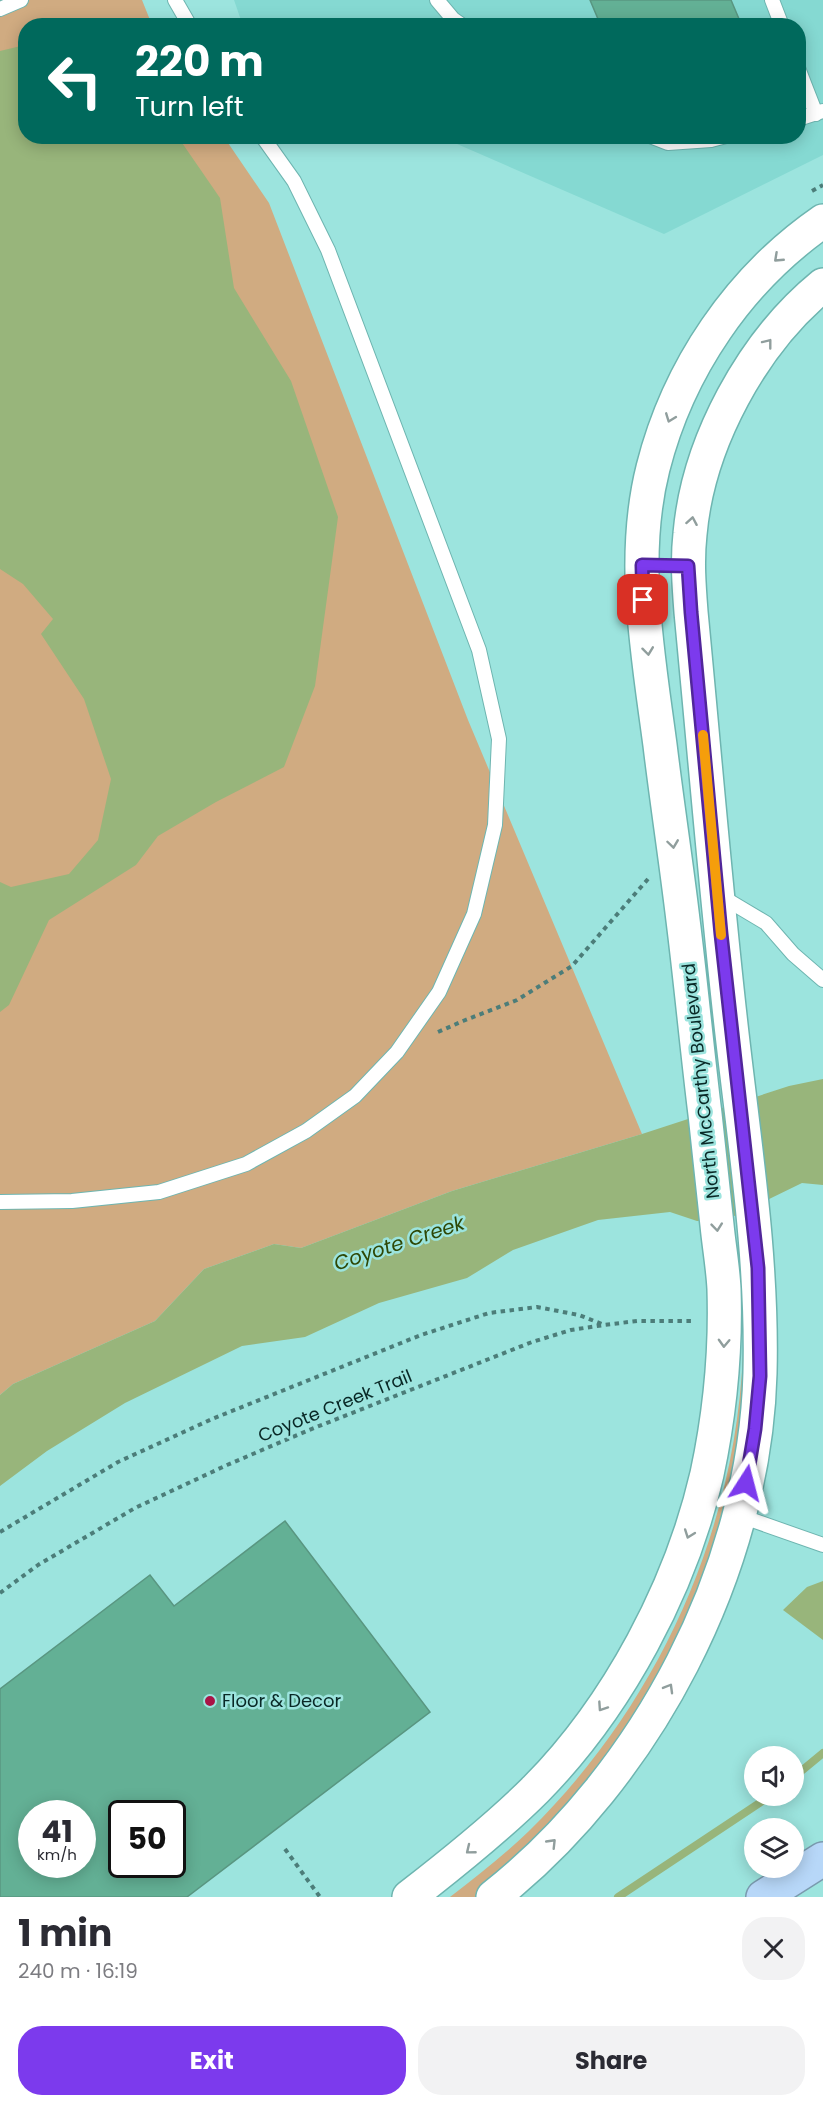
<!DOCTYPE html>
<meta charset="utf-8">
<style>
body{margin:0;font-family:Poppins,sans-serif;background:#f2f2f3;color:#2b2b33;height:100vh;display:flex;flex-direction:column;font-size:22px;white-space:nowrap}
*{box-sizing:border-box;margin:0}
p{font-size:20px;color:#7c7c81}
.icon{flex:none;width:33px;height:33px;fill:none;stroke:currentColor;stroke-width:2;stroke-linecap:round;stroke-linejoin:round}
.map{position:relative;height:1897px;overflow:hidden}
.details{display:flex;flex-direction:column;background:#fff;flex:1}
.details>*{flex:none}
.top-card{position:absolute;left:18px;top:18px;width:788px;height:126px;border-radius:24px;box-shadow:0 3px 15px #0003;background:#00695c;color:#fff;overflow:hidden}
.controls{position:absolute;left:744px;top:1746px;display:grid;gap:12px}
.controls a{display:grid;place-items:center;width:60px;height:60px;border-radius:50%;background:#fff;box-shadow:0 3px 15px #0003;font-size:30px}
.speed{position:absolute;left:18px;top:1800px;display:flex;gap:12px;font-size:30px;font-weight:700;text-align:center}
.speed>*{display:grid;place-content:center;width:78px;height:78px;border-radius:50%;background:#fff;box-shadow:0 3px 15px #0003;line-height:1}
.speed small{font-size:15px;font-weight:400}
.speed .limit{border:3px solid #111;border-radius:9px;background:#fff;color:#111}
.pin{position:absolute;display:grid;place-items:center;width:51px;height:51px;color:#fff;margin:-26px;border-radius:12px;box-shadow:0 3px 9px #0006}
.me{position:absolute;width:66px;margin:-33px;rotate:9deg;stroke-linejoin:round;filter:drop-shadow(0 0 4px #0008)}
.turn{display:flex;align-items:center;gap:21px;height:126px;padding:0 18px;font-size:27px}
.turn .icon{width:78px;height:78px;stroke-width:2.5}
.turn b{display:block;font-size:42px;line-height:51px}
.round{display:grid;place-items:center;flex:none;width:63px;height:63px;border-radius:24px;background:#f2f2f3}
.headline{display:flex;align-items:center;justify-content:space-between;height:102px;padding:0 18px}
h1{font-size:36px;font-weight:700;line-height:45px}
.cta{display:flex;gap:12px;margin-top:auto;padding:12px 18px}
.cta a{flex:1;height:69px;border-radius:24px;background:#7c3aed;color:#fff;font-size:24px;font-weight:700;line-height:69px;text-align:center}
.cta a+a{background:#f2f2f3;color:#2b2b33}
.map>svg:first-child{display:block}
.built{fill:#85d9d2}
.green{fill:#d0ab81}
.water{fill:#98b57b}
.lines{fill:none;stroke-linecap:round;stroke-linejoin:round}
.stream{stroke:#98b57b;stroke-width:8}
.building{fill:#63b095;stroke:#599681;stroke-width:1.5;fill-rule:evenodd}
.service-casing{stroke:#6eb5b0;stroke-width:16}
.secondary-casing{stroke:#6eb5b0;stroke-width:36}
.motorway-casing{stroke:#7a9aae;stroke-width:36}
.path{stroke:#4c7d79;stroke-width:4;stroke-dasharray:4.5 4.5;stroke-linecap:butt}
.service{stroke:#fff;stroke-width:14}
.secondary{stroke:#fff;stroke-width:33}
.motorway{stroke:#b7d7f8;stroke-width:33}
.oneway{stroke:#909e9d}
.route-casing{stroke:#51269a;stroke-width:15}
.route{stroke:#7c3aed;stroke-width:10}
.slow{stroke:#f59e0b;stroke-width:10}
.poi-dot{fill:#a91446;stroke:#9ce4de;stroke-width:2}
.labels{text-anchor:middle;stroke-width:5;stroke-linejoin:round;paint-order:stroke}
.street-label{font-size:18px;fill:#092826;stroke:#9ce4de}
.poi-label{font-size:18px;fill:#092826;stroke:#9ce4de;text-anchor:start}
.water-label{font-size:20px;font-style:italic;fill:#2e4705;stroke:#9ce4de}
</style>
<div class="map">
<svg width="823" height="1897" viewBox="0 0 823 1897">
<rect width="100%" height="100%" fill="#9ce4de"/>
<path class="built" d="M234,0H823V155L664,234L441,137L798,136V26H243Z"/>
<path class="green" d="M0,0H142L152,25L26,26V136L224,137L269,203L468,720L642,1134L452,1191L301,1248L274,1244L204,1269L155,1321L13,1384L0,1395Z
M713,1017L718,1020L746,1266L748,1343L732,1491L696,1606L621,1746L494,1883L477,1897H450C477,1876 504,1855 529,1831C657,1705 735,1534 743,1354C746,1300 740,1246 734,1193C728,1134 721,1075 713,1017Z"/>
<path class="water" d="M25,45L26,136L178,137L220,198L234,288L291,381L338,517L315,686L284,767L216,802L158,836L136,865L49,920L9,1005L0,1012V882L11,887L69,874L98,840L111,779L84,699L41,634L53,619L23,584L0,569V51Z
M823,1079V1185L802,1183L726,1220L697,1221L670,1212L598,1220L513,1250L467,1278L379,1303L305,1337L242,1346L125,1403L47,1451L0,1486V1395L13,1384L155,1321L204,1269L274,1244L301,1248L452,1191L642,1134L789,1086Z
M823,1581V1640L783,1610L807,1587Z"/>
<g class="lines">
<path class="stream" d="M794,1777L823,1753
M618,1897L770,1796"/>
</g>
<path class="building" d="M590,0H731L742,26H601Z
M285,1521L430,1712L187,1897H0V1689L150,1575L174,1606ZM32,1814H82V1864H32ZM122,1814H172V1864H122Z"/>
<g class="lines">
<defs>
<path id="service" d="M175,0L190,26
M437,0L453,19L463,26
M772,0L782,26
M0,9L21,0
M798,68L816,114
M798,119L823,111
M650,136L668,143L711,140L726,136
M719,895L766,923L793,954L823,980
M0,1202L72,1201L159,1192L246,1164L306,1131L355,1096L397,1052L439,992L474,914L495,825L499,739L479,650L328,250L294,181L262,136
M738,1515L823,1545"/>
<path id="secondary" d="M409,1897C453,1863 497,1828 536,1789C618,1706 681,1587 707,1474C720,1413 726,1351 724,1289C723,1268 719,1246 717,1225C713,1188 709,1151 705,1114C697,1049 691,984 683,920C676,861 667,803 660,745C648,654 630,559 653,468C678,369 739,279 823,221
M493,1897C647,1776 755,1569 760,1373C763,1254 743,1135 730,1016C715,882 704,747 691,612C689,586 687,561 690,534C698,443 752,343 823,285"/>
<path id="motorway" d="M763,1897L823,1859"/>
</defs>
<use href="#service" class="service-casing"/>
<use href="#secondary" class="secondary-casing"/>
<use href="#motorway" class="motorway-casing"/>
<path class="path" d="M812,191L823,185
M438,1032L463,1021L517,1000L572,966L648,879
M0,1532L118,1462L212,1419L421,1335L489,1313L537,1307L579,1315L602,1324
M0,1593L38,1565L135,1508L227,1465L309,1430L532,1342L571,1330L604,1325L637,1321H695
M285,1849L320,1897"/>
<use href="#service" class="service"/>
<use href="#secondary" class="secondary"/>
<use href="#motorway" class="motorway"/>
</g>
<defs><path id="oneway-chevron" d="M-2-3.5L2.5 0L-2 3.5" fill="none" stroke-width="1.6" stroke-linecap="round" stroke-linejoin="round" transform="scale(1.5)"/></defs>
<g class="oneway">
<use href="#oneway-chevron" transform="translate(778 258) rotate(137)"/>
<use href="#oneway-chevron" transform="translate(768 343) rotate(-52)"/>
<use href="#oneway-chevron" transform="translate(670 418) rotate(111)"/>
<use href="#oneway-chevron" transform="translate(692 521) rotate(-80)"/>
<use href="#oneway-chevron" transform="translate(648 651) rotate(83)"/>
<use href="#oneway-chevron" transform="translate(673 844) rotate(82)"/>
<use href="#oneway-chevron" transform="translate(717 1227) rotate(84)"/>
<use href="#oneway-chevron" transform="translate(724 1343) rotate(92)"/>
<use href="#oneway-chevron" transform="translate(689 1534) rotate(110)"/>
<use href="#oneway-chevron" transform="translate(669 1688) rotate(-60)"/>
<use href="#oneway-chevron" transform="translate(602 1707) rotate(124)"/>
<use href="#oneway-chevron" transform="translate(552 1843) rotate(-46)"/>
<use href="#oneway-chevron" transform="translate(470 1850) rotate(141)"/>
</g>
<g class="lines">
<defs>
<path id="route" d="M643,600L642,565L688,566L691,612L721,934L758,1268L760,1376L755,1429L746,1483"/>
</defs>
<use href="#route" class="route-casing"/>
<use href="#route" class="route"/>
<path class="slow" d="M703,735L721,935"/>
</g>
<circle class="poi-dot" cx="210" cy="1701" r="6"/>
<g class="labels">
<g class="street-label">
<text transform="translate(701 1081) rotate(-96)" y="6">North McCarthy Boulevard</text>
<text transform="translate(335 1406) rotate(-22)" y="6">Coyote Creek Trail</text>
</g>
<g class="poi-label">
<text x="222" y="1707">Floor &amp; Decor</text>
</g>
<g class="water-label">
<text transform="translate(399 1243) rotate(-18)" y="7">Coyote Creek</text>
</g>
</g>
</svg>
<div class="controls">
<a><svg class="icon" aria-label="sound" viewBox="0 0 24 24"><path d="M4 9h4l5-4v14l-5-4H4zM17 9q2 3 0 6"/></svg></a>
<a><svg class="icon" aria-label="layers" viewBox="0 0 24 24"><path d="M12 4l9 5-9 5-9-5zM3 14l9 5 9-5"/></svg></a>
</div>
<div class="speed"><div>41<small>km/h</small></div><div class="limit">50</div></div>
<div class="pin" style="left:643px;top:600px;background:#d93025"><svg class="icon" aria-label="arrive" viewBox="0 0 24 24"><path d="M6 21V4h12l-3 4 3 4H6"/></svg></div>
<svg class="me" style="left:746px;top:1483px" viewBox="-20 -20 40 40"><path d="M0-17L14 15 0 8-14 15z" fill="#7c3aed" stroke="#fff" stroke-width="4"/></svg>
<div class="top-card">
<div class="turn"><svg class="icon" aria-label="left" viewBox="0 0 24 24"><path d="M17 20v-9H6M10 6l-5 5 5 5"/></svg><div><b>220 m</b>Turn left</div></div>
</div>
</div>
<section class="details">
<div class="headline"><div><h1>1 min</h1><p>240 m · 16:19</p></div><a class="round"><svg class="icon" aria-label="close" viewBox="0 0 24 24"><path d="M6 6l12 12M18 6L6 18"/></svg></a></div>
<div class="cta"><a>Exit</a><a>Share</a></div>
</section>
